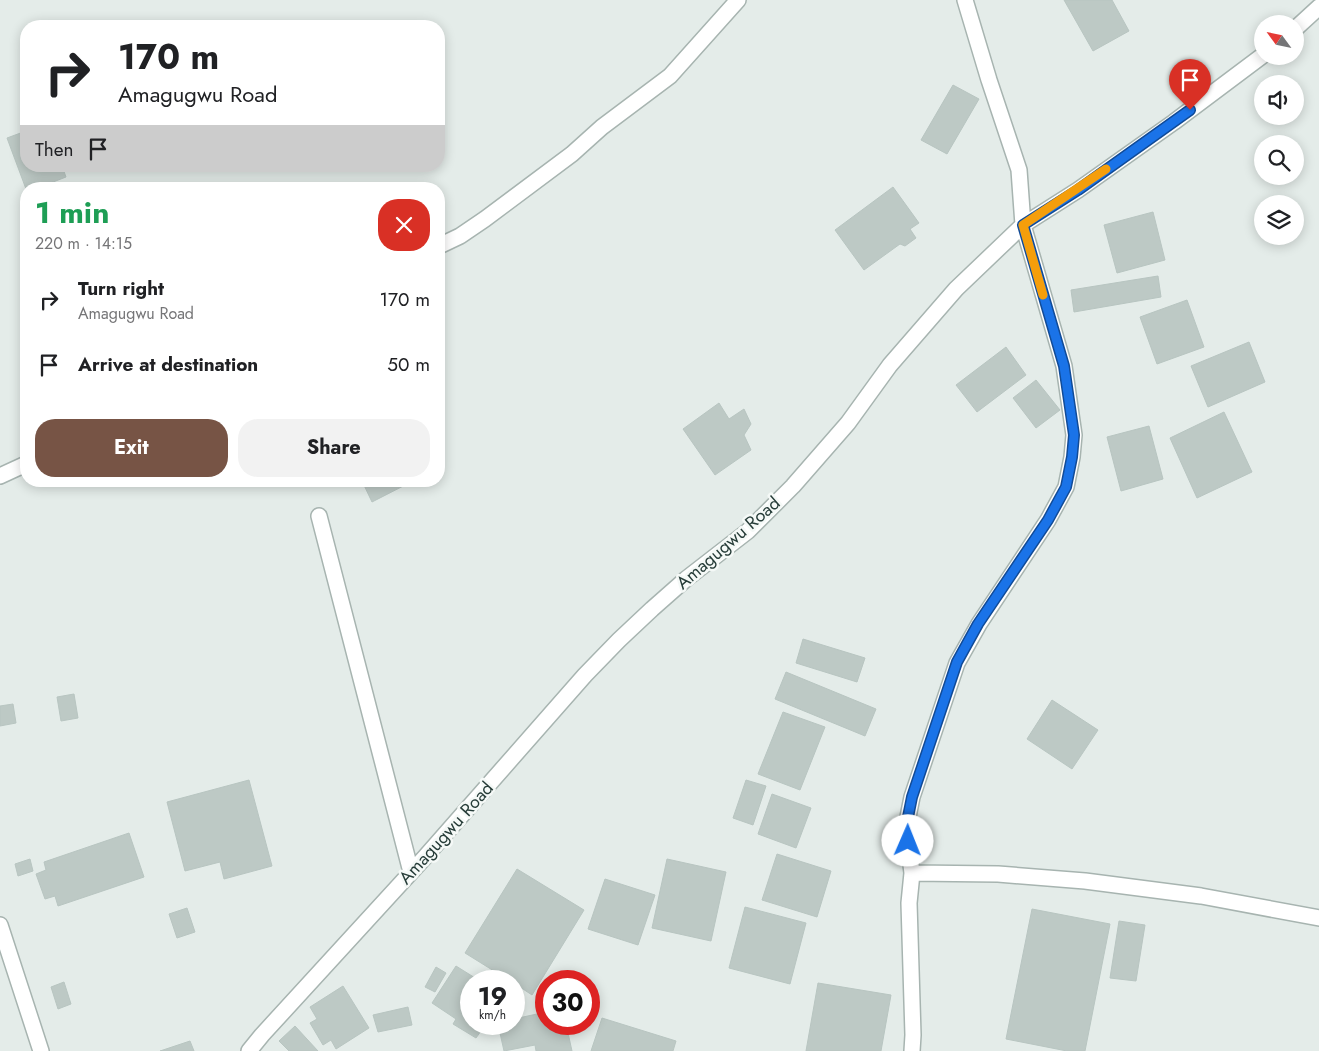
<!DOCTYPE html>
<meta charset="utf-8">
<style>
body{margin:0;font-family:Jost,sans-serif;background:#f2f2f2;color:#202124;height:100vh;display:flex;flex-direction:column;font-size:19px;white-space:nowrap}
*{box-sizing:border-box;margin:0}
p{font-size:16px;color:#757577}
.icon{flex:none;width:28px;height:28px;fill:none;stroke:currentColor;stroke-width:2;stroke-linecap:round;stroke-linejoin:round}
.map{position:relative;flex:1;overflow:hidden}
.details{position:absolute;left:20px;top:182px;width:425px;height:305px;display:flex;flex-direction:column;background:#fff;border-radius:20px;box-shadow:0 2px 12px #0003}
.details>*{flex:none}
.banner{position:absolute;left:20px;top:20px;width:425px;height:152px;border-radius:20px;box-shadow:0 2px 12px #0003;background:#fff;color:#202124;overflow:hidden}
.needle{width:32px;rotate:303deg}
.fabs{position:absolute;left:1254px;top:15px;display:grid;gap:10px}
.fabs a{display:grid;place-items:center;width:50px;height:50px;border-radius:50%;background:#fff;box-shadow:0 2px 12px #0003;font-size:25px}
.speed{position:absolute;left:460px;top:970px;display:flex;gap:10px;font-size:25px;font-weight:700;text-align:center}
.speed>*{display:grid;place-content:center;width:65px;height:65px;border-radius:50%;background:#fff;box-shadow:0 2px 12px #0003;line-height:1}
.speed small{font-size:12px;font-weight:400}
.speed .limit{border:8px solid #d22;background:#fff;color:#111}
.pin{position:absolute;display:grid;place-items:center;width:42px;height:42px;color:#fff;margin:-51px -21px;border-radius:50% 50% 50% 0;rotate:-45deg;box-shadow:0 0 5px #0007}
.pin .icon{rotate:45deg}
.me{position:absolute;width:55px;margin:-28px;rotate:1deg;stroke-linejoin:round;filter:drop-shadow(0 0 4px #0008)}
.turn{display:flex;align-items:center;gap:18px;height:105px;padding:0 15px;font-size:22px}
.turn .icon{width:65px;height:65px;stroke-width:2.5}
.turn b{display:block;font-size:35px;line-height:42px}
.then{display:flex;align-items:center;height:48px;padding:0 15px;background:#0003;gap:10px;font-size:19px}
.round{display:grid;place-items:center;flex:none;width:52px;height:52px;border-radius:20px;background:#f2f2f2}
.overview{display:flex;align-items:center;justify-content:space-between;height:85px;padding:0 15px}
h1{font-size:30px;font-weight:700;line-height:38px;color:#1e9e55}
.button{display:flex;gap:10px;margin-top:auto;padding:10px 15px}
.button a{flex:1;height:58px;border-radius:20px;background:#775445;color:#fff;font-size:20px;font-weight:700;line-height:58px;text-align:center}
.button a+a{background:#f2f2f2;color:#202124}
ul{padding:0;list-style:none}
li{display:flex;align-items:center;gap:15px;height:65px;padding:0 15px}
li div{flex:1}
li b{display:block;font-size:19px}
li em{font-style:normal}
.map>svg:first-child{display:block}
.building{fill:#bdc9c5;stroke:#b8c5c1}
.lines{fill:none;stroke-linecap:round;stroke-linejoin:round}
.minor-casing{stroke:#a7b4b0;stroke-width:18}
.minor{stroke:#fff;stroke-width:15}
.route-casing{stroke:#114b97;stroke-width:12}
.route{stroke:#1a73e8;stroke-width:9}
.slow{stroke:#f59e0b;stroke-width:9}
.labels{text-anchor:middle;stroke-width:5;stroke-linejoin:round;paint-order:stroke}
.street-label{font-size:18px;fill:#263c38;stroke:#f5f9f7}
</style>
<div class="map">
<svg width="1319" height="1051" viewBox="0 0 1319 1051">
<rect width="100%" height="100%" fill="#e4ece9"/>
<path class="building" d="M1064,0H1112L1129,31L1093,51Z
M953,85L979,99L947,154L921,140Z
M26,131V166H62L66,177L35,189H26L7,138Z
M893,187L919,223L910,229L916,238L905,246L900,244L864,270L835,230Z
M1153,212L1165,260L1117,273L1104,225Z
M1158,276L1161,297L1074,312L1071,290Z
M1187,300L1204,347L1157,364L1140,317Z
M1249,342L1265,382L1208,407L1191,366Z
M1006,347L1026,375L977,412L956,385Z
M1036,380L1060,410L1036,428L1013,398Z
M719,403L729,419L744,409L751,424L744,435L751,450L715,475L683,429Z
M1224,412L1252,472L1197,498L1170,438Z
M1149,426L1163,479L1121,491L1107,437Z
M362,481H413L372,502Z
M803,639L865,658L857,682L796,663Z
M786,672L876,709L865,736L775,699Z
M74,694L78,718L61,721L57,697Z
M1052,700L1098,730L1072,769L1027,739Z
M13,704L16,723L0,726V706Z
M783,712L825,727L800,790L758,774Z
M249,780L272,866L224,879L220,862L185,871L167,802Z
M746,780L766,786L753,825L733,818Z
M772,794L811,808L796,848L758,834Z
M129,833L144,877L58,906L55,896L45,899L36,874L46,870L44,862Z
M777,854L831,871L817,917L762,900Z
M30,859L33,871L18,876L15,864Z
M667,859L726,872L711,941L652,928Z
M517,869L584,910L532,995L514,983V981H510L465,953Z
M605,879L655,895L638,945L588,929Z
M745,907L806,923L790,984L729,968Z
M187,908L195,932L177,938L169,914Z
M1032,909L1110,924L1085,1051H1067L1006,1039Z
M1119,921L1145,925L1136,981L1110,978Z
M456,966L480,981H471V1024H486L476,1038L453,1024L456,1019L432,1003Z
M436,967L446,973L435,992L425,987Z
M64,982L71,1004L58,1009L51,987Z
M818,983L891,995L881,1051H806Z
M343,986L369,1028L336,1049L331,1040L323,1045L310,1023L317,1019L310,1007Z
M408,1007L412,1025L378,1032L373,1015Z
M546,1012V1024H566L572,1051H536L535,1045L504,1051L498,1024H514V1019Z
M602,1018L676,1041L673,1051H591Z
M295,1026L318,1051H289L279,1041Z
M190,1041L194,1051H160Z"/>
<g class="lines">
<defs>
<path id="minor" d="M1295,29L1319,7
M439,246L460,236L485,219L572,154L602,127L670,76L738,0
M0,476L26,464
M319,516L411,872
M912,873L998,874L1085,881L1201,896L1319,918
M0,925L41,1051
M249,1051L262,1035L425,857L585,675L619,640L652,609L686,579L748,531L793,486L848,423L890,365L956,289L1023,225L1078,190L1174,122L1262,56
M912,1051L913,1035L909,903L912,873L908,841V817L912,797L957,663L979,624L1048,520L1066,487L1072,457L1074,435L1064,366L1023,225L1019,170L989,80L965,0"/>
</defs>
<use href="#minor" class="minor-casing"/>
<use href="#minor" class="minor"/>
</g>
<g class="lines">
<defs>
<path id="route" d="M908,841V817L912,797L957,662L978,624L1048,520L1066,487L1072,457L1074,435L1064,366L1023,225L1078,190L1190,110"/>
</defs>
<use href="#route" class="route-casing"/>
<use href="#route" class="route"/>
<path class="slow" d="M1043,295L1023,225L1106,169"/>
</g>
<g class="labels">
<g class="street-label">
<text transform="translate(728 543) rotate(-41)" y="6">Amagugwu Road</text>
<text transform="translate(446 833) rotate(-48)" y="6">Amagugwu Road</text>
</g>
</g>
</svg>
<div class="fabs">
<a><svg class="needle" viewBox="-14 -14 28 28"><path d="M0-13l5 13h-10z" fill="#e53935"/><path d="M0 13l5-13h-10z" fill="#757577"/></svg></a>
<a><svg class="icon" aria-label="sound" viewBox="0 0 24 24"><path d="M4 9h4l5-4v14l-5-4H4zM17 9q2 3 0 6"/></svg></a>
<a><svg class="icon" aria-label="search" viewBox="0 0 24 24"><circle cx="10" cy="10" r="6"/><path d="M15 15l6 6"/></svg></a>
<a><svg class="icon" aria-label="layers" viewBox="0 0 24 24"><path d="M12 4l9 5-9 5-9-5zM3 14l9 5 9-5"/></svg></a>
</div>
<div class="speed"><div>19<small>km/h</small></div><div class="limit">30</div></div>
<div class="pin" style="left:1190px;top:110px;background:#d93025"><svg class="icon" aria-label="arrive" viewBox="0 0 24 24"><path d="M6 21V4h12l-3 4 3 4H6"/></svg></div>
<svg class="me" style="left:908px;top:841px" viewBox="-20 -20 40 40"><circle r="19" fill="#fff"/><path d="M0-13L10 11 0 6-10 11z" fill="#1a73e8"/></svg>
<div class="banner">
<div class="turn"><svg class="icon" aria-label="right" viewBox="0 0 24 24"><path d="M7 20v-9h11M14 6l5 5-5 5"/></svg><div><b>170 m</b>Amagugwu Road</div></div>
<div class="then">Then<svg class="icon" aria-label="arrive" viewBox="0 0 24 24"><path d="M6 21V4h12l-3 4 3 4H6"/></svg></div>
</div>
<section class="details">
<div class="overview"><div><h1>1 min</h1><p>220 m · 14:15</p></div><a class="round" style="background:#d93025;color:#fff"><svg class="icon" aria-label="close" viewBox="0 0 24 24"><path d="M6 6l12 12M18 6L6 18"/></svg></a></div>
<ul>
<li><svg class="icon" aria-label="right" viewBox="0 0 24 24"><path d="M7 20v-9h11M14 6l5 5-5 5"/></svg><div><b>Turn right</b><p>Amagugwu Road</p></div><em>170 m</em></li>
<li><svg class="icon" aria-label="arrive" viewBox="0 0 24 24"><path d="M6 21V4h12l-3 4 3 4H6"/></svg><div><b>Arrive at destination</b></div><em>50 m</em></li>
</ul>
<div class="button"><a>Exit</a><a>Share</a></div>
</section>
</div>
